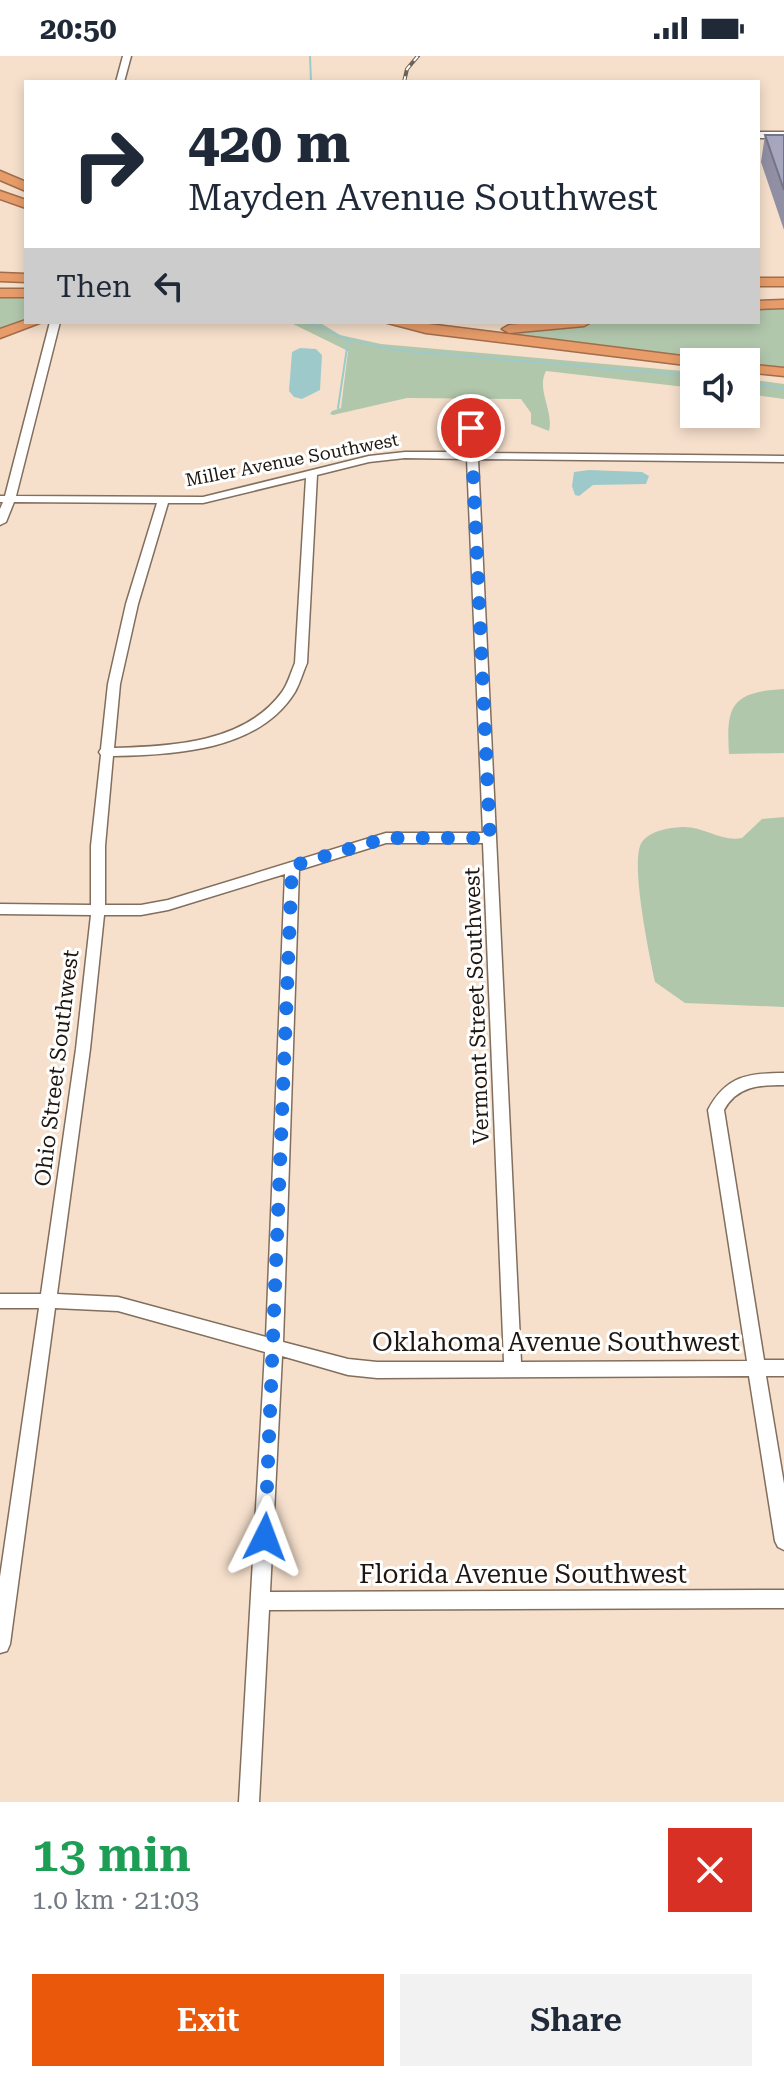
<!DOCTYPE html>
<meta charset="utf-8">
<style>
body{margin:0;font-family:"Roboto Serif",serif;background:#f2f2f3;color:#1f2937;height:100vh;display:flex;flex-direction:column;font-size:30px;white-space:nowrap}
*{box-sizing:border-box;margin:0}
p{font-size:26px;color:#747a83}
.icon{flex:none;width:44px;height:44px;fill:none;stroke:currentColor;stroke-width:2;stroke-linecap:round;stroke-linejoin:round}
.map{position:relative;height:1746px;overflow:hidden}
.panel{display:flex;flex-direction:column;background:#fff;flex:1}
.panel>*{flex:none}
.banner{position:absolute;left:24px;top:24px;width:736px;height:244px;border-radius:0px;box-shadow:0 4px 12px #0003;background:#fff;color:#1f2937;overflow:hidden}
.controls{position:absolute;left:680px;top:292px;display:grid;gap:16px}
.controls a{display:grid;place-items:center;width:80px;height:80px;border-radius:0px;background:#fff;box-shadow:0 4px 12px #0003;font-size:40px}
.pin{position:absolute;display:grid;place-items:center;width:68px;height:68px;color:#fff;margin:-34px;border:4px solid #fff;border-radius:50%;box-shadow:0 2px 8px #0007}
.me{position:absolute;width:88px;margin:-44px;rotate:3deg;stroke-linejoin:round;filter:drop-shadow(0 0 6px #0008)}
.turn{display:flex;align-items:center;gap:28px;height:168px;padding:0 32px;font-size:36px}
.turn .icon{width:104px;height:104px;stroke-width:2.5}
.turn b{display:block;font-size:56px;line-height:68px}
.then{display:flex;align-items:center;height:76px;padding:0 32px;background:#0003;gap:16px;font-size:30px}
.round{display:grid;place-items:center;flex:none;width:84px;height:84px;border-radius:0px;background:#f2f2f3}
.headline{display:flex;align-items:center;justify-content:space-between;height:136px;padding:0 32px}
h1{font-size:48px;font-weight:600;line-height:60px;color:#1e9e55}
.cta{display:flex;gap:16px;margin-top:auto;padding:16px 32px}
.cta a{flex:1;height:92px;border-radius:0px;background:#ea580c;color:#fff;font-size:32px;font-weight:600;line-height:92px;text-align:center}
.cta a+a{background:#f2f2f3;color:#1f2937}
.status{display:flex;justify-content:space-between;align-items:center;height:56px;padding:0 40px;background:#fff;direction:ltr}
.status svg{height:22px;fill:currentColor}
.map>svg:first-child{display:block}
.green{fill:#b1c7ac}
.water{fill:#9ec9cb}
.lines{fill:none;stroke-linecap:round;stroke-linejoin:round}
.stream{stroke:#9ec9cb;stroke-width:2}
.minor-casing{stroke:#826e5d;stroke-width:3}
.highway-casing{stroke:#a16d4a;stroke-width:3}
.minor{fill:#fff;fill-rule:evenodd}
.highway{fill:#e79c6a;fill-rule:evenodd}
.rail-casing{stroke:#6f6256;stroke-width:4}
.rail{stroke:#fff;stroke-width:2;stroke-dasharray:6;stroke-linecap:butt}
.wall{fill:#908fa4}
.building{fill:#a7a6bf;stroke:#757486;stroke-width:2}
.route{stroke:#1a73e8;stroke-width:14;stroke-dasharray:0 25.2}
.labels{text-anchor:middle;stroke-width:6;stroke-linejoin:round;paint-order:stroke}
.far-street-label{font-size:18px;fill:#1e160f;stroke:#fff}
.street-label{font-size:22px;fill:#1e160f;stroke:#fff}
.near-street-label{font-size:26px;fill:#1e160f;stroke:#fff}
</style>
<div class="status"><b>20:50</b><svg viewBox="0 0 49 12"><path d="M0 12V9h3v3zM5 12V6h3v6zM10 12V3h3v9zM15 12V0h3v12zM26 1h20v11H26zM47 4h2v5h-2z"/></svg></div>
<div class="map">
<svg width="784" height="1746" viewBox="0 0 784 1746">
<rect width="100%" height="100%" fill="#f6e0cc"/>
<path class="green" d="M0,241L26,242V266L0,275Z
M784,250V313L493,277L604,266H758V251Z
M289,266H319L340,279L381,288L694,316V332L546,315C536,334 554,355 549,375L531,368V357L521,343L407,342L333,359L330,358L332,355L341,352L348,295Z
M746,323L784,328V343L746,338Z
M784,633V697L729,698C726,650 731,636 784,633Z
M784,761V951L685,947L655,926C650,902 629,804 642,786C651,774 669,772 682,771C704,770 720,786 742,782L762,763Z"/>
<path class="water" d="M300,292L316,293L322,299L320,334L302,343L294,341L289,335L292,296Z
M589,414L642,416L649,420L646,428L593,429L579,440L575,439L572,430L574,416Z"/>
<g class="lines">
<path class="stream" d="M310,0L311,26
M306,266L349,284L396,294L694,320
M746,325L784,333
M338,352L348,285"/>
<defs>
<path id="minor" d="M123,0H131L124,26H116Z
M758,76H784V82H758Z
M50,266H60L16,440L203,441L369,400L405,396H467L465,346L470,343L475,346L478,397L784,400V406L478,403L521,1306L747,1305L708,1054C726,1020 748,1017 784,1017V1029C759,1029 737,1030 724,1054L764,1304H784V1320H766L784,1428V1494L778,1491L775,1485L749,1320L377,1322L348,1319L282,1300L270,1536L784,1534V1552L269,1554L259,1746H239L265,1296L118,1255L55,1252L10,1588L7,1595L0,1597V1521L39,1252H0V1238H41L76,993L91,859L0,858V848L91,849V790L101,699L99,696L101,693L108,628L126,548L157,447L14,446L6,466L0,469V453L3,446H0V440H5ZM405,402L467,403L483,777H386L168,844L141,849H105V790L113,700C174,699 259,695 295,636C300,627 303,616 307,607L317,419L369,406ZM306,422L295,607C291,616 288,628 282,636C245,687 172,690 114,692L120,628L138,548L168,447H203ZM386,787H483L504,1306H377L348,1303L283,1286L299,814ZM285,818L266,1281L118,1241L57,1238L90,993L104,859H141L168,854Z"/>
<path id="highway" d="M0,115L26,126V135L0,124Z
M0,135L26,144V152L0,143Z
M0,217L26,218V226L0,225Z
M758,222H784V230H758Z
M0,233H26V241H0Z
M784,244V252L758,253V245Z
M26,264L42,266L0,282V273Z
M384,266H412L698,302L705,306H694V310L426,277Z
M539,266H591L584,270L509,277L502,273L509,269Z
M746,308L784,312V320L746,316Z"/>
</defs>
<use href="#minor" class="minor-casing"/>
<use href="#highway" class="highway-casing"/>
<use href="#minor" class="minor"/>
<use href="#highway" class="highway"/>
<defs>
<path id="rail" d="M404,26L407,13L418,0"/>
</defs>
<use href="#rail" class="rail-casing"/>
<use href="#rail" class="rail"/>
</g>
<path class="wall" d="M765,79H784V174L761,106Z"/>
<path class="building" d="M765,79H784V134Z"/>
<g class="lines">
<path class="route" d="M265,1481L292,810L386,782H490L471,372"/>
</g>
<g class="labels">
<g class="far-street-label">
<text transform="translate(292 404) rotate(-11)" y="6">Miller Avenue Southwest</text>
</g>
<g class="street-label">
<text transform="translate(476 950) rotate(-92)" y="8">Vermont Street Southwest</text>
<text transform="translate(56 1012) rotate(-83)" y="8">Ohio Street Southwest</text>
</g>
<g class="near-street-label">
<text x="556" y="1295">Oklahoma Avenue Southwest</text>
<text x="523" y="1527">Florida Avenue Southwest</text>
</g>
</g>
</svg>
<div class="controls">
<a><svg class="icon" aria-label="sound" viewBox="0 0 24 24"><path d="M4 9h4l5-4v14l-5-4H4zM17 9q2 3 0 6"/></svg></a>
</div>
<div class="pin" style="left:471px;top:372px;background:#d93025"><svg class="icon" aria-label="arrive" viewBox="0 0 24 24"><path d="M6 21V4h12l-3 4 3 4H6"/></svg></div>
<svg class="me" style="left:265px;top:1481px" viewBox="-20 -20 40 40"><path d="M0-17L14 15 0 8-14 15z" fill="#1a73e8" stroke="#fff" stroke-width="4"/></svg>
<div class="banner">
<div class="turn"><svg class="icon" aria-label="right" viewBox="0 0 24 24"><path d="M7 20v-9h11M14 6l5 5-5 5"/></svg><div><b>420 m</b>Mayden Avenue Southwest</div></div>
<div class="then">Then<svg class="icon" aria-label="left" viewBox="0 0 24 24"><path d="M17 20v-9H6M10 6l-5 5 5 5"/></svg></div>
</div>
</div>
<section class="panel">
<div class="headline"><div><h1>13 min</h1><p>1.0 km · 21:03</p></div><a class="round" style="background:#d93025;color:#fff"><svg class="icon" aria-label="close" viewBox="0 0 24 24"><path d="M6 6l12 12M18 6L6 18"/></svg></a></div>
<div class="cta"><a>Exit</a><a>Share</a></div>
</section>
